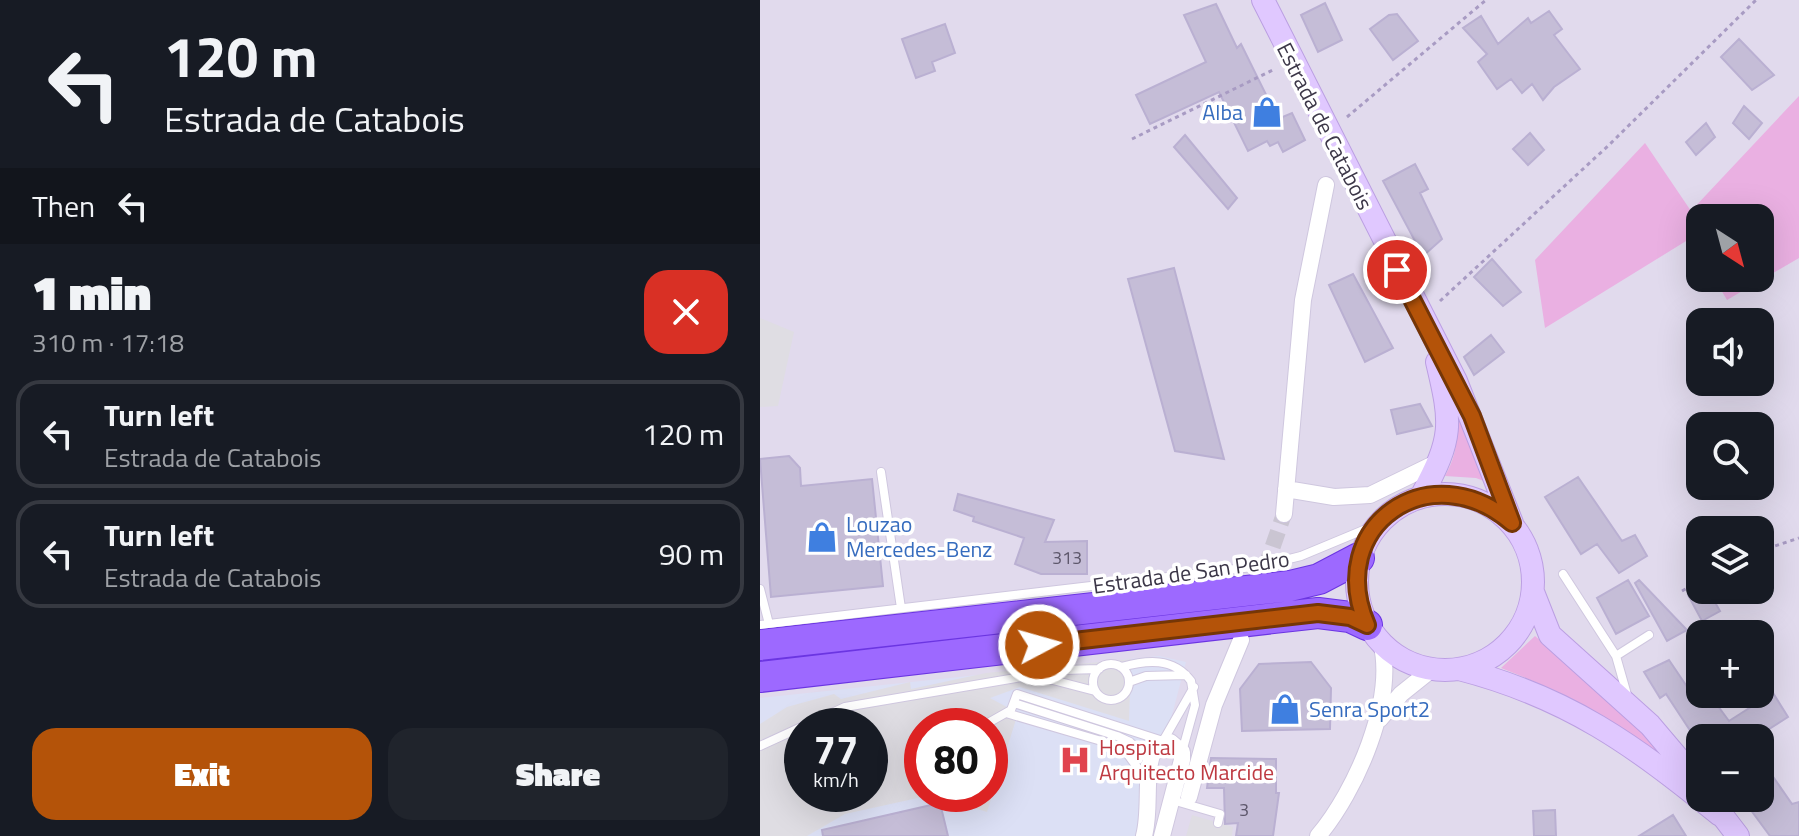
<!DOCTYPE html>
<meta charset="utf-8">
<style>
body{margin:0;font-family:"Titillium Web",sans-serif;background:#20242c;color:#f1f3f6;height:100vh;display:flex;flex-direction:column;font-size:30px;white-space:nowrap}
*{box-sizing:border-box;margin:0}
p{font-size:26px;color:#9ea1a6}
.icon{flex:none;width:44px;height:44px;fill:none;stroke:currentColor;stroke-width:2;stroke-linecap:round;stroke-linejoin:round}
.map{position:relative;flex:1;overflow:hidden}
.side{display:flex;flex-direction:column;background:#171b24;width:760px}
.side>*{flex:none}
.banner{background:#171b24;color:#f1f3f6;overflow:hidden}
.needle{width:52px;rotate:144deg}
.controls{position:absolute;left:926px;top:204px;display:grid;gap:16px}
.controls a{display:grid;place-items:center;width:88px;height:88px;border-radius:16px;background:#171b24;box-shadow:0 8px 32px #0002;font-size:40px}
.speed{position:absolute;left:24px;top:708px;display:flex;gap:16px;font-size:40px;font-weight:700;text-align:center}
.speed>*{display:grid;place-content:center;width:104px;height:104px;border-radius:50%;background:#171b24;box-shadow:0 8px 32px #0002;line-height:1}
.speed small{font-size:20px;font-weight:400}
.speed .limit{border:12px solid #d22;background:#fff;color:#111}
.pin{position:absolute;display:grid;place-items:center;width:68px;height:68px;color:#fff;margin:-34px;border:4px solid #fff;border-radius:50%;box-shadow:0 2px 8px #0007}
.me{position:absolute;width:88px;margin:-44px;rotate:84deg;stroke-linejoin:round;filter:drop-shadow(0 0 6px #0008)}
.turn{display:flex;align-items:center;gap:28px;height:168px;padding:0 32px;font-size:36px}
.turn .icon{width:104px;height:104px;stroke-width:2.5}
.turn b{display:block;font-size:56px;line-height:68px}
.then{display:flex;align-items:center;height:76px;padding:0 32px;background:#0003;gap:16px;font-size:30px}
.round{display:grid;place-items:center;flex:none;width:84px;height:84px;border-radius:24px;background:#20242c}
.head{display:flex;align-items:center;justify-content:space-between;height:136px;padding:0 32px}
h1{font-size:48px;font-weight:800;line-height:60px}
.button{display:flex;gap:16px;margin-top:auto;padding:16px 32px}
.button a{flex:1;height:92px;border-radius:24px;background:#b45309;color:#fff;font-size:32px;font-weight:800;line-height:92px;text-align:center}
.button a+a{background:#20242c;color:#f1f3f6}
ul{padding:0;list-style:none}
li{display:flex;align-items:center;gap:24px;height:108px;margin:0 16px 12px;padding:0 16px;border:4px solid #363941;border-radius:24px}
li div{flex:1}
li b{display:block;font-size:30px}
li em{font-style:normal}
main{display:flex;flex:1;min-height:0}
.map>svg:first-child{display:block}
.residential{fill:#e1daed;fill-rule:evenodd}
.medical{fill:#dce0f5;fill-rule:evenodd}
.green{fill:#eab0e2}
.parking{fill:#dfdde3;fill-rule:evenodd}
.building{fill:#c5bdd7;stroke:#bab0d2;stroke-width:2}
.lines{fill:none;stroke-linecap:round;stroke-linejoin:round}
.street-tunnel{stroke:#cac5d2;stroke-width:16;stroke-dasharray:16 8;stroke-linecap:butt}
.lane-casing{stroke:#cfc7df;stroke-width:10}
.street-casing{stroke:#cfc7df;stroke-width:18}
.secondary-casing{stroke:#bb9fe2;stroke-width:24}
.highway-casing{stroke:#6b35e2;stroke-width:32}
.path{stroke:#a89bc3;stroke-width:3;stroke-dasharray:4 4;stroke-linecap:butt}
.lane{stroke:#fff;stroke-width:8}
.street{stroke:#fff;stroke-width:16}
.secondary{stroke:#e0c8ff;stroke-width:22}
.highway{stroke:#9d69ff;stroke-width:30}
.route-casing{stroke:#753606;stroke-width:20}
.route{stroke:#b45309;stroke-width:14}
.labels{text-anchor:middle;stroke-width:7;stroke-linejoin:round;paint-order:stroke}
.number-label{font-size:18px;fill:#5e586c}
.shop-label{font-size:22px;fill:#366cbe;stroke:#fff;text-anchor:start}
.street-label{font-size:22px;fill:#3c3748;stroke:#fff}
.health-label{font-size:22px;fill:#be3a42;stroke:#fff;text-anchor:start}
</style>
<main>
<section class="side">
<div class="banner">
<div class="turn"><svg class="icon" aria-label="left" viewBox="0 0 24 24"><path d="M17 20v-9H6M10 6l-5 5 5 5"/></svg><div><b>120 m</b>Estrada de Catabois</div></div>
<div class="then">Then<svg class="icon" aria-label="left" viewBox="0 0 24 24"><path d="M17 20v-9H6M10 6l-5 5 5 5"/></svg></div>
</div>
<div class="head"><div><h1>1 min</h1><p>310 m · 17:18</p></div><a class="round" style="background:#d93025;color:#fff"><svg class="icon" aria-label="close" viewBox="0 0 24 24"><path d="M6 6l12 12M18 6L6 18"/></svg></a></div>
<ul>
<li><svg class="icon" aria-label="left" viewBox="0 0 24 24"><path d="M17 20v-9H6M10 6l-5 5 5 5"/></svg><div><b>Turn left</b><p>Estrada de Catabois</p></div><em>120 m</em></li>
<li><svg class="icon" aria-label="left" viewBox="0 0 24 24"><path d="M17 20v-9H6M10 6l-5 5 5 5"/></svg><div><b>Turn left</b><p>Estrada de Catabois</p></div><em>90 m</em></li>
</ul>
<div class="button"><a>Exit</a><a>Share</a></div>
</section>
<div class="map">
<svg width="1039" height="836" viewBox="0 0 1039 836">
<rect width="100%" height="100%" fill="#ede8f5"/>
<path class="residential" d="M0,0H1039V836H0ZM940,218H1000V278H940ZM940,322H1000V382H940ZM940,426H1000V486H940ZM940,530H1000V590H940ZM940,634H1000V694H940ZM42,726H110V794H42ZM162,726H230V794H162ZM940,738H1000V798H940Z"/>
<path class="medical" d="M399,656L426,662L380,836H0V698ZM42,726H110V794H42ZM162,726H230V794H162Z"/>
<path class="green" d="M1039,96V258L967,300L954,278H1000V218H940V253L931,238L785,328L775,260L885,143L931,211Z
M690,387L729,483L716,478L685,476C702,447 698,418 690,387Z
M775,636L857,704L923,775C868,727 809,694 741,668Z"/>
<path class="parking" d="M0,318L34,332L18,406L0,407Z
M371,659L369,721L260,687L230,698L258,713L227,812L188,800L187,794H230V726H162V794H176L85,814L47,836H0V724L27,707L74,694L81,699L150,682L151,689L226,673ZM42,726H110V794H42Z
M432,815L473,827L472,836H426Z"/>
<path class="building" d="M565,3L582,40L558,52L541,15Z
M456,4L477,48L481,44L518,119L532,113L545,140L523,152L518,142L510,146L507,141L488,151L459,92L390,124L376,95L446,62L424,15Z
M789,11L802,29L794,35L820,69L794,87L783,100L772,84L762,93L751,79L737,89L718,62L727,54L703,28L721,16L738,44L768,18L771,23Z
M637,14L658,41L633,60L610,29L629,15Z
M185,24L195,53L172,62L175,71L156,78L142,39Z
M979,39L1014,75L992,90L961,57Z
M984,106L1002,123L989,139L973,123Z
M946,123L955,137L936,155L926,142Z
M770,133L784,150L768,165L753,149Z
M425,135L477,198L468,209L414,147Z
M655,164L668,189L660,193L682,239L663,256L623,181Z
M732,259L761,292L743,306L714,277Z
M414,268L464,459L415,451L368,279Z
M593,274L633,348L605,362L569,285Z
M731,335L744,352L714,375L704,357Z
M660,404L672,426L637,434L631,410Z
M29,456L40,468L41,486L112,479L123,586L11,597L0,459Z
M818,477L862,541L875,535L887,556L859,573L837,544L821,554L785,497Z
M198,494L294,520L285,542L327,541V574H281L255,564L264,538L213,521L214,517L194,510Z
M868,580L889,616L856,634L837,598Z
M879,580L927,630L907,641L875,583Z
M937,590H948L960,611L942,621L928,595Z
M909,660L936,700L949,694L969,721L1013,693L1028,717L995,738H935L906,694L900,698L884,672Z
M551,662L571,688L570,729L482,731L480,689L499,664Z
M451,758L516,759V793H519L513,836H476L478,823L465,824L464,788H447Z
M1000,758L1032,804L1039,802V836H1010L982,798H1000Z
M180,803L188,836H63L62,830Z
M795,810L796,836H774L773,811Z
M913,815L926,836H879Z"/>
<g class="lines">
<path class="street-tunnel" d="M497,592L524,514"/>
<defs>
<path id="lane" d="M121,472L141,608
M803,574L856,656L868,698
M0,589L9,624
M0,625L501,566L541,556L618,524
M856,656L889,635
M333 682a18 18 0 1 1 36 0a18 18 0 1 1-36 0Z
M361,667C387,660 413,657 431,681L435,705L422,752
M285,678L335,691
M369,682L386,676L426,675
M254,703L357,736L370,742L389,761
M246,713L355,745L366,752L385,778
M228,723L251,710L257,694L403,741L434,687
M0,746L85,707L303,670L339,669
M412,800L460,814L458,823"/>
<path id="street" d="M526,489L574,497L610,495L680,461
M524,514L543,300L566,185
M620,719L641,694L671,670
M429,797L454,705L481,640
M384,836C392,807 382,767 397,745L410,742L422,752V760L402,836
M558,836C596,791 636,700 621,642"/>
<path id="secondary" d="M503,0L696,381L752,523
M597 582a88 88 0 1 1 176 0a88 88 0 1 1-176 0Z
M662,495C693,437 692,425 677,362
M773,592L790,635L890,725L940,784
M699,669C808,697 874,745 960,815
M952,802L978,836"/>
<path id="highway" d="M0,645L530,586L559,579L599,558
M0,677L558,613L590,617L607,625"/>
</defs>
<use href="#lane" class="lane-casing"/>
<use href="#street" class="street-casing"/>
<use href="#secondary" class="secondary-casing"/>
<use href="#highway" class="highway-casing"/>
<path class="path" d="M587,117L726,0
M372,139L515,69
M680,301L849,145L996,0
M1000,551L1039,538
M922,591L940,581"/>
<use href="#lane" class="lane"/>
<use href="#street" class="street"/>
<use href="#secondary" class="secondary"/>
<use href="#highway" class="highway"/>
</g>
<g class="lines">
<defs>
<path id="route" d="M279,645L558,613L590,617L607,625C564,526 670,452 752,523L712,416L637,270"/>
</defs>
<use href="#route" class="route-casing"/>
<use href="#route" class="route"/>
</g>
<defs>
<symbol id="shop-bare" viewBox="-9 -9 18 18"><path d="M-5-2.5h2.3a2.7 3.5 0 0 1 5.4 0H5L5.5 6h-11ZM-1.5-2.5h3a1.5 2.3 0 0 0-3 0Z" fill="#3f7fe0" stroke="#fff" stroke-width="2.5" paint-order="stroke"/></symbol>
<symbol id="hospital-bare" viewBox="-9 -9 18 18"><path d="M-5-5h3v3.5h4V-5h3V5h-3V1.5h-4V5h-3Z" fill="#e0444e" stroke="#fff" stroke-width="2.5" paint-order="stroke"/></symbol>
</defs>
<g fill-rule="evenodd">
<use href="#shop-bare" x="485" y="90" width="44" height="44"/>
<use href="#shop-bare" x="40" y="515" width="44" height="44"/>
<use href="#shop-bare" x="503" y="687" width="44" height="44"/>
<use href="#hospital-bare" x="293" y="738" width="44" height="44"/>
</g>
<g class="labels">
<g class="number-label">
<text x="307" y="564">313</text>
<text x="484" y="816">3</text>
</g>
<g class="shop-label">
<text x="483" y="120" text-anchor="end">Alba</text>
<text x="86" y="532">Louzao<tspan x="86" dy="25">Mercedes-Benz</tspan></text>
<text x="549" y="717">Senra Sport2</text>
</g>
<g class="street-label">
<text transform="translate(565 126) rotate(63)" y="8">Estrada de Catabois</text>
<text transform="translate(431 572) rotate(-8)" y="8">Estrada de San Pedro</text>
</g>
<g class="health-label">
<text x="339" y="755">Hospital<tspan x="339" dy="25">Arquitecto Marcide</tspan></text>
</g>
</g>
</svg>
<div class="controls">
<a><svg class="needle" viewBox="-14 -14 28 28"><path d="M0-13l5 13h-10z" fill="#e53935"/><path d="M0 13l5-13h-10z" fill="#9ea1a6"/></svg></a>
<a><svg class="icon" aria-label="sound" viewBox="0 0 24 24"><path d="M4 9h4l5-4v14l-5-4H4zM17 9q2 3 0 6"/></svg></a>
<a><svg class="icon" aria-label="search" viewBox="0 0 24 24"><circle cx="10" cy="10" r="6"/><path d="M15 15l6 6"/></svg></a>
<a><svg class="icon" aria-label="layers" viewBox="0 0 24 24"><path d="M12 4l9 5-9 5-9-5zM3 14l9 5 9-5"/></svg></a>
<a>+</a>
<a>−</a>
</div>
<div class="speed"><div>77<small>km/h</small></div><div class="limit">80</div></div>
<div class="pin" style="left:637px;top:270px;background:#d93025"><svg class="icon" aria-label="arrive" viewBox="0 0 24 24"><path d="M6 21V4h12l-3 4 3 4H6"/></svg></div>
<svg class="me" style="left:279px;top:645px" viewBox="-20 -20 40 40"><circle r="17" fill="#b45309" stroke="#fff" stroke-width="3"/><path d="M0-11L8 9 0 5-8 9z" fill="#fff"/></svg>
</div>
</main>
